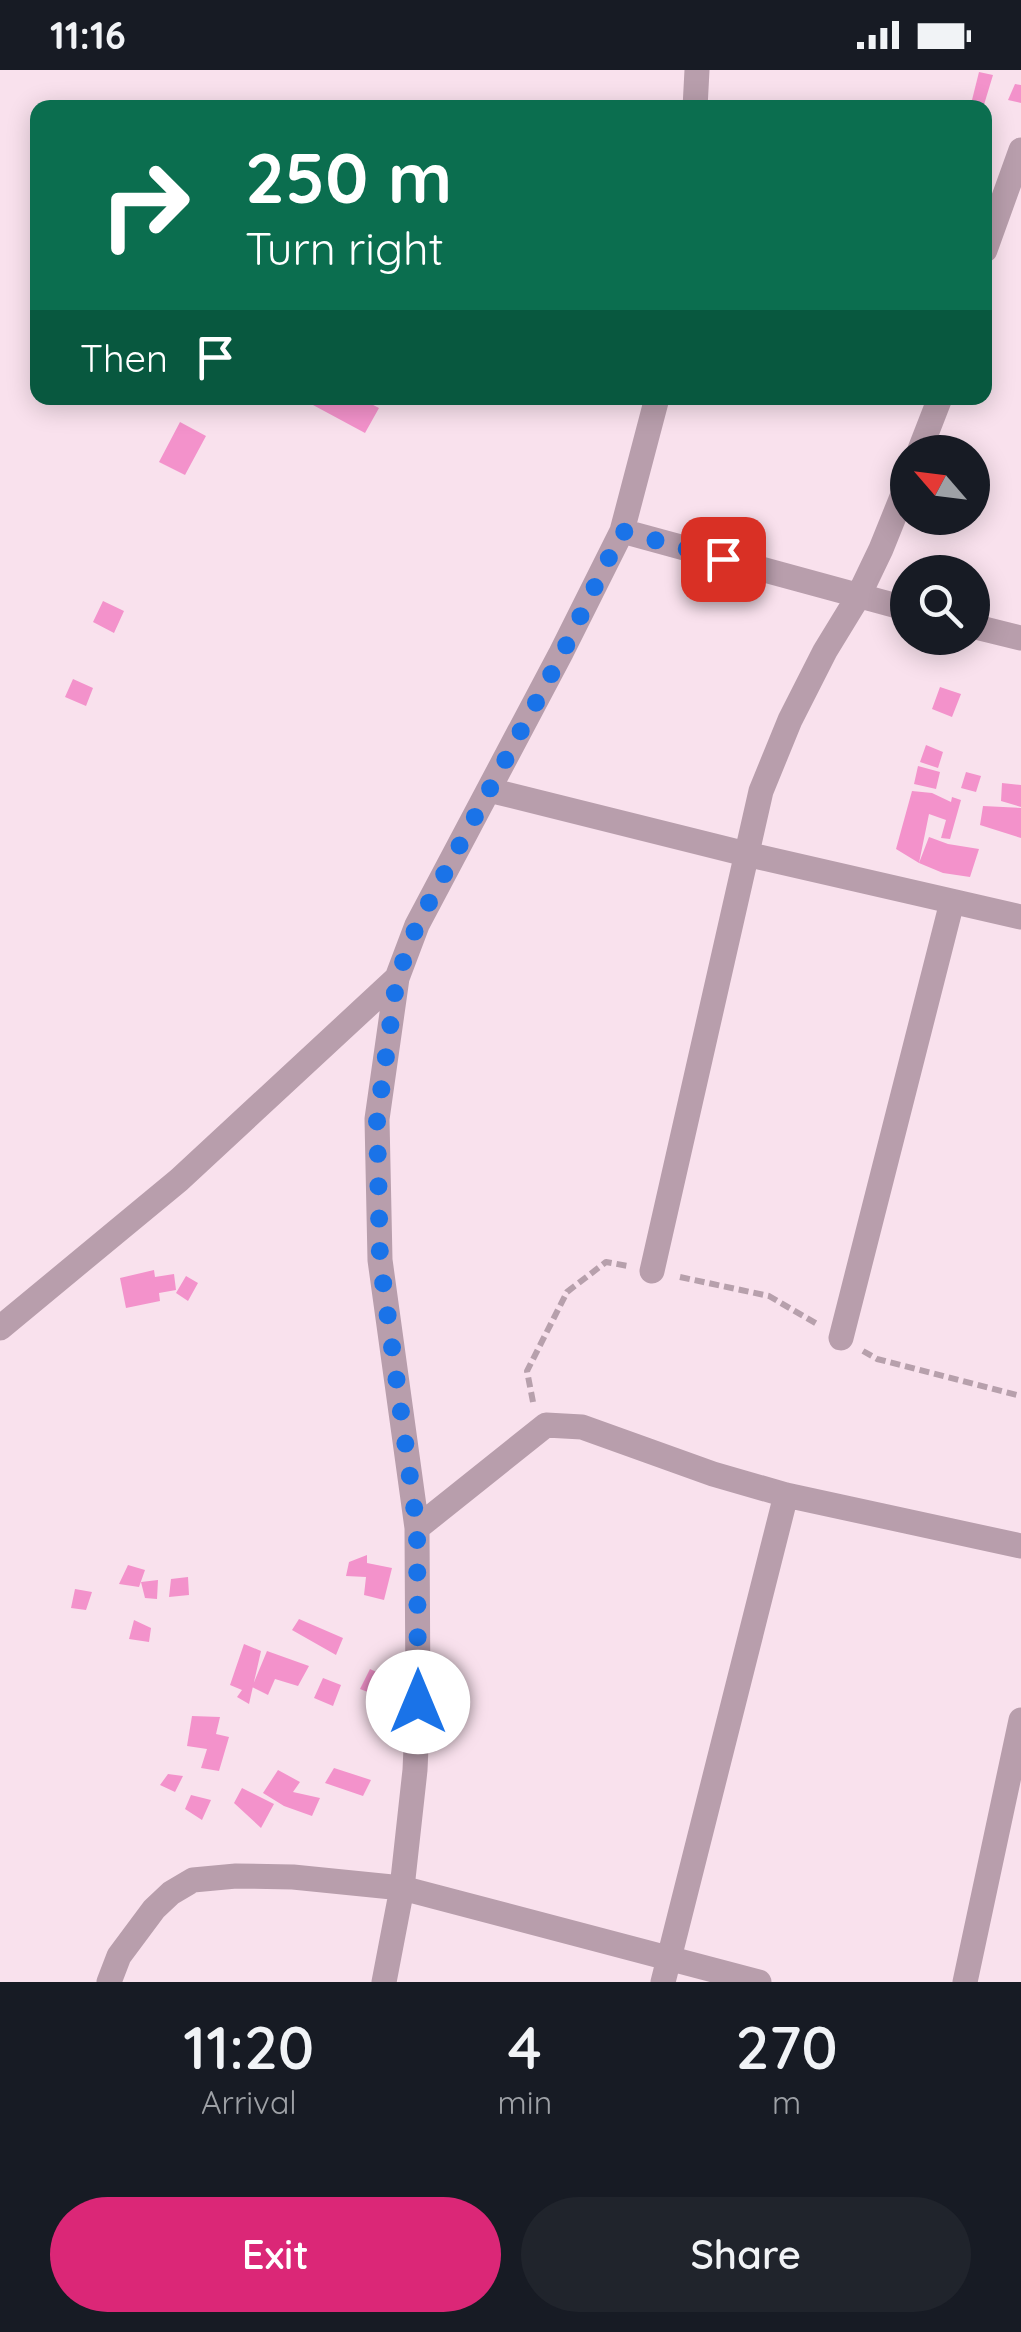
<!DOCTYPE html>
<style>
body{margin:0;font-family:Quicksand,sans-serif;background:#20242c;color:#f1f3f6;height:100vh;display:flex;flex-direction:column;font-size:38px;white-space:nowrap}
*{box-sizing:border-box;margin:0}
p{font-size:32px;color:#9ea1a6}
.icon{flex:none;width:55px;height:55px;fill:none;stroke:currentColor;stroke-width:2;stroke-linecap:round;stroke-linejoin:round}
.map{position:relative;height:1912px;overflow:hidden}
.side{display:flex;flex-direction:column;background:#171b24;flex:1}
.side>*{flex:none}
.top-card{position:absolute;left:30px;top:30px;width:962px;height:305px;border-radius:20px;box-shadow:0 5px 25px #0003;background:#0b6e4f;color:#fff;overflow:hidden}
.needle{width:65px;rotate:298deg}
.tools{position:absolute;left:890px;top:365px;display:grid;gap:20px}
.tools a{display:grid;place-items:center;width:100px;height:100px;border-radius:50%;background:#171b24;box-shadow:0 5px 25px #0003;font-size:50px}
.pin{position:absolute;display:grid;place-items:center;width:85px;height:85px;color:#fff;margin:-42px;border-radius:20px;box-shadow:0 5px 15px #0006}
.me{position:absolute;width:110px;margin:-55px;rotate:0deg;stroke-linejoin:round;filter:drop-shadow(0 0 8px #0008)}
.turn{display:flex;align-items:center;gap:35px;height:210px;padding:0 50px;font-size:45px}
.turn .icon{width:130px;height:130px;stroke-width:2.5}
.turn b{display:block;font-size:70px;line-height:85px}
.then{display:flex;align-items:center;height:95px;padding:0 50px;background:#0003;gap:20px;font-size:38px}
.eta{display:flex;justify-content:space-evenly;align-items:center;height:170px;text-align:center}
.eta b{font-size:60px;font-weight:600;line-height:70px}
.action{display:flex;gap:20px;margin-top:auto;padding:20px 50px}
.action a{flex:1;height:115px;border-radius:60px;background:#db2777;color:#fff;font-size:40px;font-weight:600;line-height:115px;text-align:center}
.action a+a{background:#20242c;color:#f1f3f6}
.status{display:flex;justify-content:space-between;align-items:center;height:70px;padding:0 50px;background:#171b24;direction:ltr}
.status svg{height:28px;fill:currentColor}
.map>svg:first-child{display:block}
.building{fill:#f392cb}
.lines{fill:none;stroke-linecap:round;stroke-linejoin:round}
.path{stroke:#b7a0ac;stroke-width:6;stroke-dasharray:10 5;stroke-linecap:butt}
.minor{stroke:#b89eac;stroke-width:25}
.route{stroke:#1a73e8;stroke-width:18;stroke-dasharray:0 32.4}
</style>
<div class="status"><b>11:16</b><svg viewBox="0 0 49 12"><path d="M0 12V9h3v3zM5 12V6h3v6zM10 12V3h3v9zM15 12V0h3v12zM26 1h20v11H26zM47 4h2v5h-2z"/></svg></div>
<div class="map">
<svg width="1021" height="1912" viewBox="0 0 1021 1912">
<rect width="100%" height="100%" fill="#f9e1ed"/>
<path class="building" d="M979,2L993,5L983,38L971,34Z
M1015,14L1021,15V33L1008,30Z
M300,328H360L379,338L365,363Z
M180,352L206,366L185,405L159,392Z
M103,531L124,541L114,563L93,552Z
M73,609L93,618L86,636L65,627Z
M940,617L961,624L952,647L932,639Z
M926,675L943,682L938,698L920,692Z
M918,696L940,702L936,719L914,714Z
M966,702L981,706L976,722L961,718Z
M1002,713L1021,715V737L1001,731Z
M912,721L932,723L951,732L952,727L961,730L950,769L941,768L946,750L929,744L919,793L929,767L948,774L979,779L970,807L943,803L919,793L896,779Z
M983,736L1021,738V768L980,755Z
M154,1200L155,1207L174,1204L176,1220L159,1223L160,1231L126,1238L120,1208Z
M186,1206L198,1213L188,1231L176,1223Z
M367,1485V1493L392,1498L384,1530L364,1525L366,1507L346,1506L349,1492Z
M128,1495L145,1500L139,1517L119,1514Z
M188,1507L189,1525L169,1527L171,1509Z
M158,1510L157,1529L145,1528L141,1512Z
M75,1519L92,1522L86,1540L71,1538Z
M299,1549L343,1568L336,1585L292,1560Z
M134,1550L151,1558L149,1572L129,1569Z
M244,1574L261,1581L249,1634L237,1627L242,1620L230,1615Z
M267,1581L309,1596L298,1616L275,1609L268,1625L252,1617Z
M370,1599L387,1607L383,1628L360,1619Z
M323,1608L341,1615L333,1636L314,1628Z
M192,1646L220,1647L216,1664L229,1667L219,1701L201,1698L207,1679L187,1676Z
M334,1698L371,1710L363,1726L325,1713Z
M278,1700L300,1712L293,1722L320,1728L312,1746L284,1736L263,1723Z
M168,1704L183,1706L175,1722L160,1715Z
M242,1718L274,1734L261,1758L234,1733Z
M191,1725L211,1730L202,1750L185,1739Z"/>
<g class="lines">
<path class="path" d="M680,1207L769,1226L817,1254
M863,1281L877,1289L1021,1326
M533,1332L527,1301L567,1222L606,1192L628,1196"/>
<path class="minor" d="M695,38L697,0
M985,180L1021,80
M919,382L940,328
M622,461L908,539
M972,556L1021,568
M489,720L746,784L1021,847
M652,1201L761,721L790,650L825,581L858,527L881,479L908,412
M0,1258L179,1110L397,908
M841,1268L952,832
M417,1458L546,1355L582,1357L713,1404L786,1425L1021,1476
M109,1912L119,1886L154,1839L171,1823L193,1810L236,1806L293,1807L402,1818L759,1912
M384,1912L402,1818L415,1700L418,1632L417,1458L380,1190L377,1049L397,908L417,855L561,583L622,461L657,328
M663,1912L786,1425
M965,1912L1021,1650"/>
</g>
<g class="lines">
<path class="route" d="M418,1632L417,1458L380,1190L377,1050L397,908L417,855L562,584L622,461L723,489"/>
</g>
</svg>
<div class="tools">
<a><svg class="needle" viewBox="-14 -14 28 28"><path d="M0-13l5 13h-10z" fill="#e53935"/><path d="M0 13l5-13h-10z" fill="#9ea1a6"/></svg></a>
<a><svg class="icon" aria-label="search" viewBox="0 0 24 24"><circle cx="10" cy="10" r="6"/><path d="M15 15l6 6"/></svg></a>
</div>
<div class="pin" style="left:723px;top:489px;background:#d93025"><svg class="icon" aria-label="arrive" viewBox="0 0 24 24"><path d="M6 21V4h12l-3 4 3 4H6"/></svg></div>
<svg class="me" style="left:418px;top:1632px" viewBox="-20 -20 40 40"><circle r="19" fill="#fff"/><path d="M0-13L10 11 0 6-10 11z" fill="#1a73e8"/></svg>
<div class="top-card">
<div class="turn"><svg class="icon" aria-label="right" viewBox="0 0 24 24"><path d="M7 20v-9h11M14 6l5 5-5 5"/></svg><div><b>250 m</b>Turn right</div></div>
<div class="then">Then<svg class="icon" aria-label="arrive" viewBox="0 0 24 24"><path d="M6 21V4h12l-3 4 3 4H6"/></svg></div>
</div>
</div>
<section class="side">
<div class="eta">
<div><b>11:20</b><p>Arrival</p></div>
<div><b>4</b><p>min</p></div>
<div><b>270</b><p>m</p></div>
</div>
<div class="action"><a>Exit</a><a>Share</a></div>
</section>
